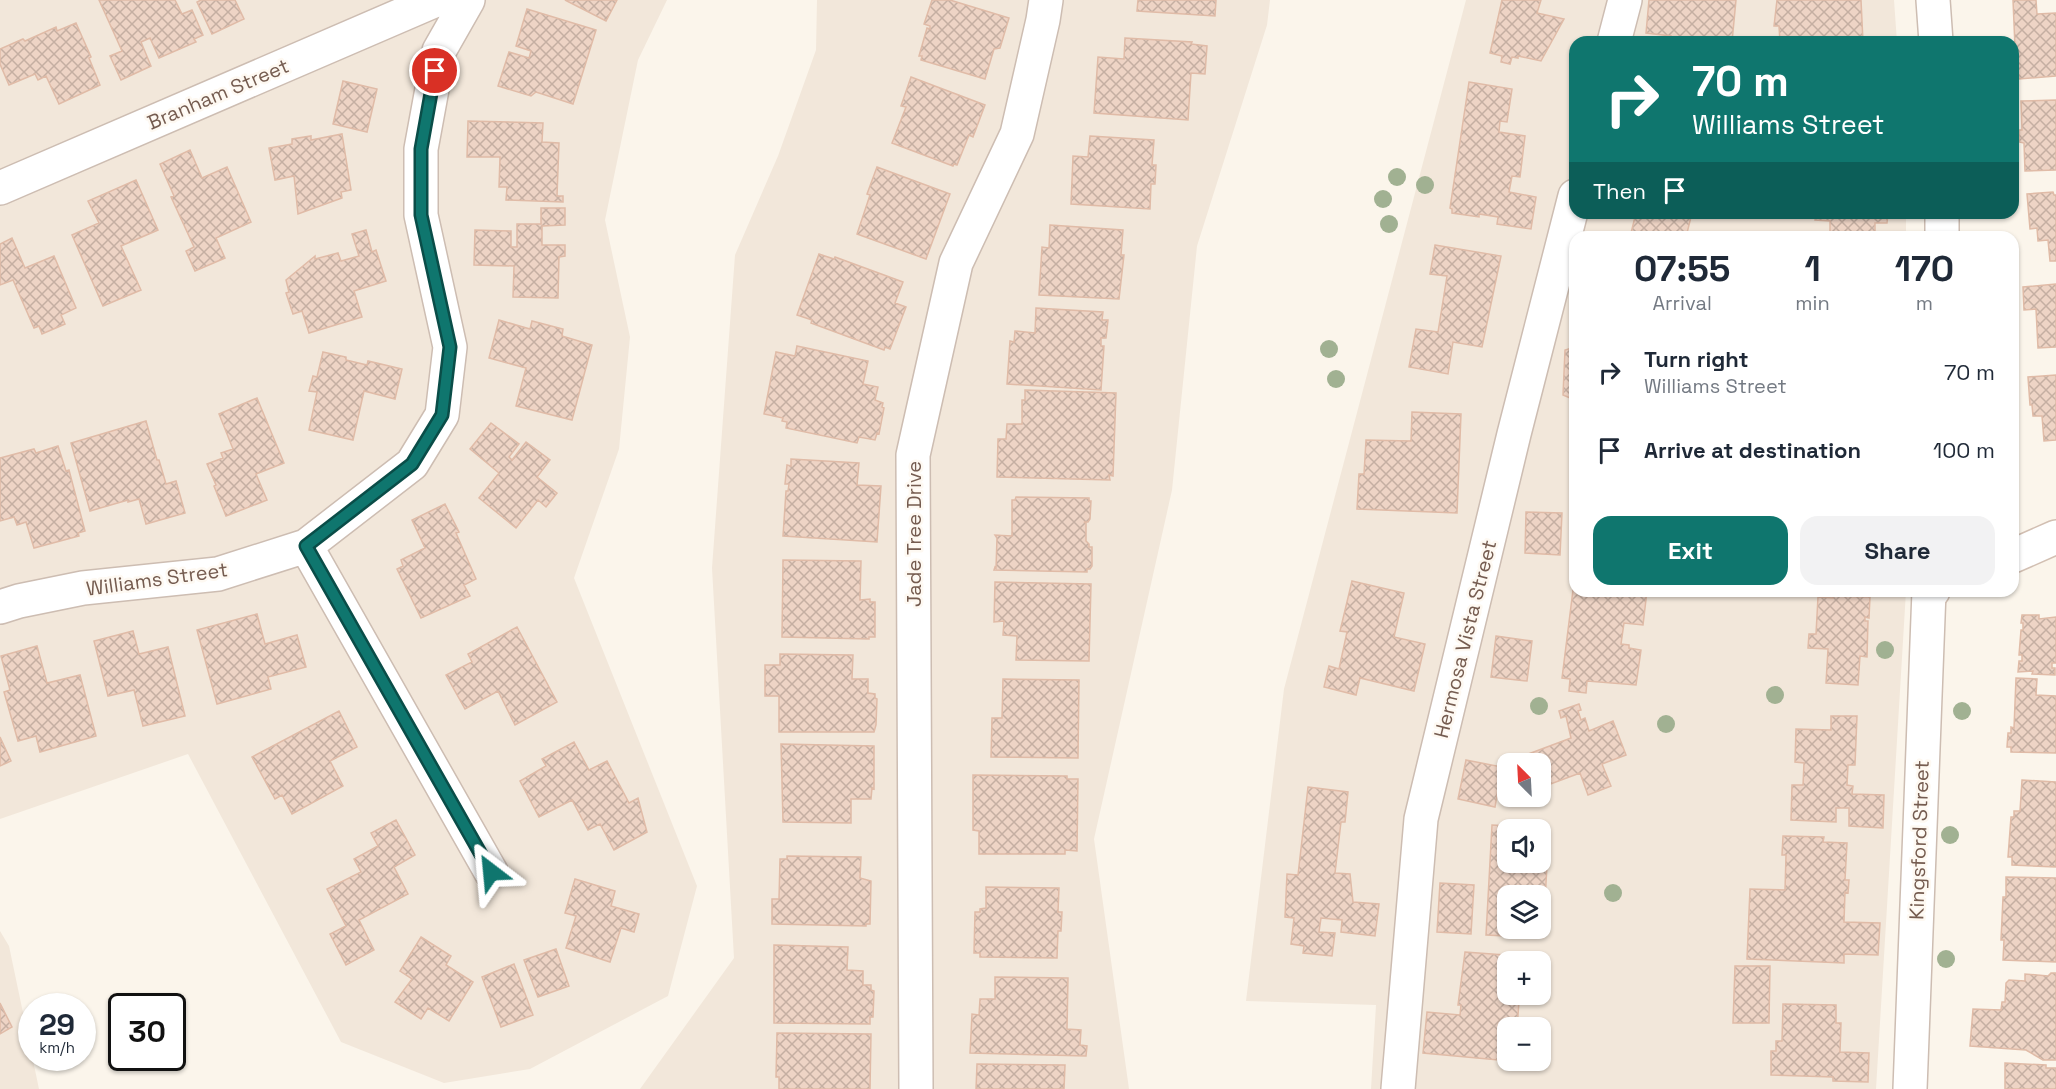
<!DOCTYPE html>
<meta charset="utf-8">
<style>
body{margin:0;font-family:"Space Grotesk",sans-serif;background:#f2f2f3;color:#1f2937;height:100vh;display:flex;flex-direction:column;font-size:22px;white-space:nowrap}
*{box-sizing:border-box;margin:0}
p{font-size:20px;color:#747a83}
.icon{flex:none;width:33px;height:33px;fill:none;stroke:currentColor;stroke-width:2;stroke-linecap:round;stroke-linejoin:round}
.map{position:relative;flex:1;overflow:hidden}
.sheet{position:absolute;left:1569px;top:231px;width:450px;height:366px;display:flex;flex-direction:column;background:#fff;border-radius:18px;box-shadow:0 2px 4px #0004}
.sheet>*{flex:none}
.guide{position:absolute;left:1569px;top:36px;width:450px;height:183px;border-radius:18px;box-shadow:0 2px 4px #0004;background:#0f766e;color:#fff;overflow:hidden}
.needle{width:39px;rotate:336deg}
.buttons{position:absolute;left:1497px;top:753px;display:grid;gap:12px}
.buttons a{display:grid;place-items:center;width:54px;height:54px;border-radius:12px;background:#fff;box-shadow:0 2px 4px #0004;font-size:30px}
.speed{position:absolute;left:18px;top:993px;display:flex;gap:12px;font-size:30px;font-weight:700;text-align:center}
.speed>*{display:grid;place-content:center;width:78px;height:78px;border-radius:50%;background:#fff;box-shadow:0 2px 4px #0004;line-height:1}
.speed small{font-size:15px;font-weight:400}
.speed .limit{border:3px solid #111;border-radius:9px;background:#fff;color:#111}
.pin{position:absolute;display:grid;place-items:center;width:51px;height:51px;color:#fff;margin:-26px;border:3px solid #fff;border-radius:50%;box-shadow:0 2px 6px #0007}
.me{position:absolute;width:66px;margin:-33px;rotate:331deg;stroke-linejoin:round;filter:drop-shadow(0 0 4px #0008)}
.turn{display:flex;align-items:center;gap:21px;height:126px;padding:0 24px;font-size:27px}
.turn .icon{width:78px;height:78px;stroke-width:2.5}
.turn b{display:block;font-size:42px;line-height:51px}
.then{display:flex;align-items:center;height:57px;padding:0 24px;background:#0003;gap:12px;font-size:22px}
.eta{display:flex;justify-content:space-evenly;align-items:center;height:102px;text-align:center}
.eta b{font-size:36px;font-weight:800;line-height:42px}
.primary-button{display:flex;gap:12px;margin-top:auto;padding:12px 24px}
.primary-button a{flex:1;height:69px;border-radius:18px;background:#0f766e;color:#fff;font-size:24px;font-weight:800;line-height:69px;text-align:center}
.primary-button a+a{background:#f2f2f3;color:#1f2937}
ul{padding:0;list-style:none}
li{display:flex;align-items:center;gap:18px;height:78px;padding:0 24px}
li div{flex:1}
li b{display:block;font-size:22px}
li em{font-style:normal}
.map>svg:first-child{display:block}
.residential{fill:#f2e7da;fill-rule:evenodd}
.building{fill:url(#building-cross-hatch);stroke:#e0bba7;stroke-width:1.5;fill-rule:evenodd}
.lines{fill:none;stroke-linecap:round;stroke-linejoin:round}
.street-casing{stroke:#cdbdb2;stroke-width:36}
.secondary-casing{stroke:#d2bfb2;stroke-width:36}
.street{stroke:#fff;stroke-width:33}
.secondary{stroke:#fff;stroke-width:33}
.tree{fill:#a1b192}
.route-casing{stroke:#0a4d48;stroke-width:15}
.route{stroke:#0f766e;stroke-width:10}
.labels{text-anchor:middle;stroke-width:5;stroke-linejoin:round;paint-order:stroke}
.street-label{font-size:20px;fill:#755c50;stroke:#fef9f2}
</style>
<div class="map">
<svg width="2056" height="1089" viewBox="0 0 2056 1089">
<defs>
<pattern id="building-cross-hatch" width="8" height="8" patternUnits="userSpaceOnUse" patternTransform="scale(1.5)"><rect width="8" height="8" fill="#eed4c5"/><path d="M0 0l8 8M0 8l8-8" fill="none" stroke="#c5afa2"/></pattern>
</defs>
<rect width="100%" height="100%" fill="#fbf5eb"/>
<path class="residential" d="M0,0H667L638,60L605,220L630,337L619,449L574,578L697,886L668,996L530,1069L444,1083L341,1042L188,754L0,819Z
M817,0H1270L1267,25L1197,246L1172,490L1094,839L1129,1089H640L734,958L712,568L735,255L778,156L816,50Z
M1466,0H1894L1897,42H1575V213H1906V237H1575V591H1906L1876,1089H1371L1376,1005L1246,1001L1284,689ZM1508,764H1540V796H1508ZM1508,830H1540V862H1508ZM1508,896H1540V928H1508ZM1508,962H1540V994H1508ZM1508,1028H1540V1060H1508Z
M0,931L9,946L39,1089H0Z"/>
<path class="building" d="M99,0H175L182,14L192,10L203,35L194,39L196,42L159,58L150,38L141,42L151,66L121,80L110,56L122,51Z
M201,0H235L244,19L212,34L197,2Z
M565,0H617L606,21Z
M932,0H950L1009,18L1000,48L994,49L985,79L921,60L922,56H919L927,28L930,29V26L924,24Z
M1138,0H1216L1215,16L1137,11Z
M1502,0H1541L1537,13L1564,19L1541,61L1518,56V58L1512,57L1510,64L1501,62L1502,56L1490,53Z
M1649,0H1736L1732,42H1670L1671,36L1646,33Z
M1777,0H1861L1863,42H1780L1779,26H1774Z
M2013,0H2036L2037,14L2056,13V76L2019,79L2018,71H2016Z
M527,9L596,30L573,104L536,92L531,96L498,86L509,52L529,58L531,51L516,46Z
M76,23L91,57L89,58L100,85L59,104L46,76L38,80L35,74L9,85L0,64V49L23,39L25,41L56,27L57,31Z
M1125,38L1192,42L1191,44L1207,46L1205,74L1191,73L1188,120L1094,113L1098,57L1124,59Z
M911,77L985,105L973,137L969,135L957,165L954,164L953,166L892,143L906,107L901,106Z
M343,81L377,89L367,132L333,124Z
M1469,82L1512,89L1507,122L1500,121L1499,132L1525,136L1520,177L1512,176L1509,192L1536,197L1531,229L1497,224L1498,217L1479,214V217L1452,213V209L1450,208Z
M2056,100V170L2025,171L2024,143L2019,142V130H2022L2021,101Z
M468,121L543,123L542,142L559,143L557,196H563V202L506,200L507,187H499L500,157H467Z
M342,134L351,190L341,192L342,198L298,214L294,176L275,180L269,148L292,144V139L311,136V140Z
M1090,136L1154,140L1152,165H1156L1155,184H1151L1150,209L1071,204L1073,156L1088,157Z
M190,150L202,178L227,167L251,222L216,238L225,258L195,271L186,251L194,247L171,197L174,196L160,164Z
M877,167L950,194L926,259L857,234L870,195L867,194Z
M136,180L158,230L121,246L141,290L103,306L72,235L99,223L88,201Z
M2053,192L2054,195H2056V261H2050L2048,240L2038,241L2037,228L2030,229L2027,194Z
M541,208H565V225L542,226V245H565V256L559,257L558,298L513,297L514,266L474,265L475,230L511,231V247H517V224H541Z
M1636,213H1692L1686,237H1630Z
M1816,213H1888L1887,223H1875V237H1830V221L1815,220Z
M1050,225L1123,230L1121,255H1124L1119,299L1039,295L1042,247L1049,248Z
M366,230L372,252L376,250L386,281L354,291L362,317L309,333L302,311L293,314L286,293L289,292L286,280L315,256V259L338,253L341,261L359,256L352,234Z
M12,238L25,268L54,256L76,308L61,315L65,324L42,334L39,326L34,328L13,280L0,285V244Z
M1435,245L1501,256L1482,347L1453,342L1448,374L1409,367L1416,329L1438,332L1447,276L1430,274Z
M819,254L834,259L835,257L903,282L895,303L906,307L890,349L885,347L884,350L811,323L812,320L797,315Z
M2056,284V347L2038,348L2036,309L2024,310L2023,287Z
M1036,308L1103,312L1102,320H1108L1106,338H1101V346H1104L1101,390L1007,384L1010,341L1014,342L1015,331L1035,333Z
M499,320L530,329L532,321L563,329L562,336L592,345L572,420L516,406L526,368L489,358Z
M797,346L868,361L863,384L878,387L875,400L883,403L882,407L884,408L879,434L877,433L875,440L859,437L857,443L786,428L787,422L782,421L783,418L764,414L776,352L795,356Z
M1575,347V400L1563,395L1565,350Z
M323,352L346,357V360L367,365L368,361L402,369L395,399L364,391L353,440L309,430L317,392L309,391L313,376L317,377Z
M2056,375V440L2044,441L2042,416H2033L2032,405H2030L2028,377Z
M1025,390L1116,393L1113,476L1109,475L1110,480L997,477L998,439H1006L1007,424H1022V400H1025Z
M257,398L284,463L256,474L267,500L226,516L214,486L216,485L207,464L223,458L221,453L233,449L219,414Z
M1412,412L1461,414L1457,513L1357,509L1359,474H1364L1366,440L1411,441Z
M146,421L157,460H159L166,484L176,481L185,513L146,524L139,499L128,502V500L90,511L71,443Z
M491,423L519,444L509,457L512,460L526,442L550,460L537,477L557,493L546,507L538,500L516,528L479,498L499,473L470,449Z
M58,446L66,471L69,470L85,531L78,533L79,536L34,548L26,522L17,525L14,517L0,521V458L34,449L36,453Z
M791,459L859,463L857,485L881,486L877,542L783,536L786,491H788L789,484H785L787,465L791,466Z
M1016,497L1089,498V501H1091L1090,519L1088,522H1084L1086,523V541L1089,544V547H1092V566L1090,569H1087V572L994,570L995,567L996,568L997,538L995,535L1012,536V500H1015Z
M445,504L459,532L456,533L476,579L464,585L470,596L421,618L397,569L403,566L401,560L425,548L412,520Z
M1526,512L1562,513L1560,555L1525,553Z
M783,560L861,561L860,600L870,599V602H875V637H869V639L782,637Z
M1352,581L1404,593L1394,637L1425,644L1414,691L1360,678L1356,695L1324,687L1329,666L1339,669L1347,632L1340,631Z
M995,582L1091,584L1089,661L1016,660L1017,636L1003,635L1004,621L994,622Z
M1574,582L1575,591H1647L1643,625L1624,623L1621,644L1629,645V648L1641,650L1636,685L1587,681L1586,693L1569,691L1570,679L1562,678Z
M1833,596L1870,597L1869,618L1865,617V621H1868L1867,657L1860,656L1858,685L1826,683L1828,649L1808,648L1809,634H1816L1818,597L1833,598Z
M257,614L265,644L297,635L306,667L268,677L271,689L217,704L197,630Z
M2022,615H2039V619L2056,617V663H2052V668H2055V675L2032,674L2033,671L2018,672L2019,661H2022V655H2019L2021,630H2023V623H2021Z
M517,627L557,702L515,725L498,691L465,709L446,675L472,662L468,654Z
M133,631L139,654L168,647L185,716L143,726L134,690L108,696L94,641Z
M1496,636L1532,641L1527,681L1491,677Z
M37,646L47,683L80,675L96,736L40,752L36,736L18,741L4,692L10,690L1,656Z
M780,654L853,655L852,679H868V693L875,694V698L877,699L876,725L874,732H779V696H765V665H780Z
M2016,678L2037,679L2036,695L2056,696V753L2011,752V747H2007L2008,733H2011V727L2014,728Z
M1003,679L1079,680L1078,758L991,757L992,718H1002Z
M1579,704L1581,710L1578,711L1581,720L1585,718L1589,731L1613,721L1626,755L1602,764L1611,786L1588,795L1580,773L1540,788V764H1525L1523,756L1571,738L1566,716L1561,718L1559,711Z
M339,711L357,747L330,761L343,786L292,814L282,795L275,799L252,757Z
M1831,716H1857L1855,765H1848L1847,785L1853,786L1852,794L1884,795L1883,828L1849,826V808H1836V822L1791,820L1792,785H1803L1804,763L1795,762L1796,729L1831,730Z
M0,737L11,761L0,766Z
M574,742L589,770L607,761L629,803L638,798L647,832L614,850L600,824L588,830L572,800L539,817L520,781L546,766L542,759Z
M781,744L874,746V789L872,788L871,799H851V823L783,822Z
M1466,760L1502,767L1495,807L1458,799Z
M973,775L1067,776V779H1078L1077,851L1065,850V854H979V831L973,830Z
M2022,780L2056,782V867L2012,865V857H2008L2011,817H2014V811H2020Z
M1308,787L1348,792L1345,822H1341L1335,873L1350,874L1353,902L1379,904L1375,936L1341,932L1342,920L1321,918L1319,932L1335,933L1332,956L1303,953L1304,946L1291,944L1294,918L1285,917L1287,874L1298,875Z
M396,820L415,855L394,867L408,894L359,920L374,950L346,965L330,934L346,926L327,889L361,872L354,859L378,846L371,833Z
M1492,825L1549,828L1543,938L1486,935ZM1508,830H1540V862H1508ZM1508,896H1540V928H1508Z
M1783,836L1824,837L1823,842L1847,843L1845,880H1849L1848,893L1845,892L1844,922L1880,923L1878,955L1844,954V963L1747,959L1750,889L1785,890L1786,855H1782Z
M787,856L861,857L860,878L871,881L870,924H866V926L772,924V899H779L780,859H787Z
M2006,877L2056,878V962L2003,960L2004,940H2001L2003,897H2006Z
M575,879L615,891L611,906L639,914L634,932L621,928L610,962L566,948L576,916L565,913Z
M1440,883L1474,885L1471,934L1437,932Z
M986,887L1059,888L1058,912H1062L1061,931H1058L1057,958L980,957V953H974L975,912H980V909L986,908Z
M421,937L451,956L446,965L473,982L449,1021L428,1008L421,1019L395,1002L412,979L400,971Z
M774,945L848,947L847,970L863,971V985H871V990L874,991L873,1017H870V1024L774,1023Z
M556,949L569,986L538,997L524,960Z
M1465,952L1531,957V962H1508V994H1530L1529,1002H1519L1517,1028H1508V1060H1520V1062L1423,1053L1427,1012L1460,1015L1461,1005H1458Z
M514,964L533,1015L501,1027L482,977Z
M1735,966H1770L1769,1023H1733Z
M2051,973H2056V1060H2043L2026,1050L1970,1046L1973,1009L2001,1010L2002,1002H2005L2006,983L2009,980L2025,981V974L2048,976Z
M995,977L1068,978L1067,1029L1081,1030L1080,1045L1087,1046L1086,1056L970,1053L972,1014L979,1015L980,999H995Z
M0,1003L12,1027L0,1034Z
M1783,1004L1836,1005V1023H1841L1840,1052L1869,1053L1868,1082L1833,1081V1077L1771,1075V1051H1776V1041H1782Z
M777,1033L871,1034L870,1089H779V1077H776Z
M2005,1063L2046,1065V1068H2056V1089H2005Z
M977,1064L1065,1065L1064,1089H976Z"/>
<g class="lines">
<defs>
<path id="street" d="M1933,0L1936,42
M1614,42L1625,0
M0,188L436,0
M1942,237V213
M306,546L491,872
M0,607L19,601L83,588L218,574L306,546L412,464L442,415L450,347L421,215V149L439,51L468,0
M916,1089L913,455L956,263L1017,134L1043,20L1046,0
M1398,1089L1421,819L1514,434L1575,196
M1910,1089L1929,591"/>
<path id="secondary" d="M2013,556L2056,537
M1929,593L1933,591"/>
</defs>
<use href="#street" class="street-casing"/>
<use href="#secondary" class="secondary-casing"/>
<use href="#street" class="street"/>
<use href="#secondary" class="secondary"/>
</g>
<g class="tree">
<circle cx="1397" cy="177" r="9"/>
<circle cx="1425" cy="185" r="9"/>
<circle cx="1383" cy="199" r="9"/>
<circle cx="1389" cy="224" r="9"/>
<circle cx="1329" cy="349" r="9"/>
<circle cx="1336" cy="379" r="9"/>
<circle cx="1885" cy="650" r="9"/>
<circle cx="1775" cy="695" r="9"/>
<circle cx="1539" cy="706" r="9"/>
<circle cx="1962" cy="711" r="9"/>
<circle cx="1666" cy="724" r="9"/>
<circle cx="1950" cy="835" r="9"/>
<circle cx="1613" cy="893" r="9"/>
<circle cx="1946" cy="959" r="9"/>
</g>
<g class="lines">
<defs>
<path id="route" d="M435,71L421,149V215L450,347L442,415L412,464L306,546L491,872"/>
</defs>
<use href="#route" class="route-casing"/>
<use href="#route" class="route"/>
</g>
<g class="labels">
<g class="street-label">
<text transform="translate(218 94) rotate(-23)" y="7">Branham Street</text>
<text transform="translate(914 534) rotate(-90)" y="7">Jade Tree Drive</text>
<text transform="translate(157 579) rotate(-8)" y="7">Williams Street</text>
<text transform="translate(1465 639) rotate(-76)" y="7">Hermosa Vista Street</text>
<text transform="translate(1919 840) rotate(-88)" y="7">Kingsford Street</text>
</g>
</g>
</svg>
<div class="buttons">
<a><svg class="needle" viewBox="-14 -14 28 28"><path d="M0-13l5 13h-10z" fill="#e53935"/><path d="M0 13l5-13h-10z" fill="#747a83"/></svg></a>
<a><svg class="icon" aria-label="sound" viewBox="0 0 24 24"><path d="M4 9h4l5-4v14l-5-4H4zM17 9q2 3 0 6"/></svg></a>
<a><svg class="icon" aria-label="layers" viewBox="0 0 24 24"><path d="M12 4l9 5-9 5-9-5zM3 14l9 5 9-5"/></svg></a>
<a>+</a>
<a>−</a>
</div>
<div class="speed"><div>29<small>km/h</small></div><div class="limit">30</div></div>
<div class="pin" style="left:435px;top:71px;background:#d93025"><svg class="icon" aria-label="arrive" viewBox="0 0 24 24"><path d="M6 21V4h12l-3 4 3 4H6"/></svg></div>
<svg class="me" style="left:491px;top:872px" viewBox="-20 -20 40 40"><path d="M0-17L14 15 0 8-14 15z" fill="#0f766e" stroke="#fff" stroke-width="4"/></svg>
<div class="guide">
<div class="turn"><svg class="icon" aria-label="right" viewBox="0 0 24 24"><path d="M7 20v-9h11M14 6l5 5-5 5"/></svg><div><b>70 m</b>Williams Street</div></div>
<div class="then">Then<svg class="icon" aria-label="arrive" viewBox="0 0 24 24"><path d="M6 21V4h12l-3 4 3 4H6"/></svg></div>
</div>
<section class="sheet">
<div class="eta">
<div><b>07:55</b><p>Arrival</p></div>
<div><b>1</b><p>min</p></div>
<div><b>170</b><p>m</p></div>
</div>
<ul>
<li><svg class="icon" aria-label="right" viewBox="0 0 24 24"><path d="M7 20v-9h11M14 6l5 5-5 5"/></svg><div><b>Turn right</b><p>Williams Street</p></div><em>70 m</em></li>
<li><svg class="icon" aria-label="arrive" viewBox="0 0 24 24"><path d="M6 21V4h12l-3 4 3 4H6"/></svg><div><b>Arrive at destination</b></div><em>100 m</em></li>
</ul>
<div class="primary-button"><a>Exit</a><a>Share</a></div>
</section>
</div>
